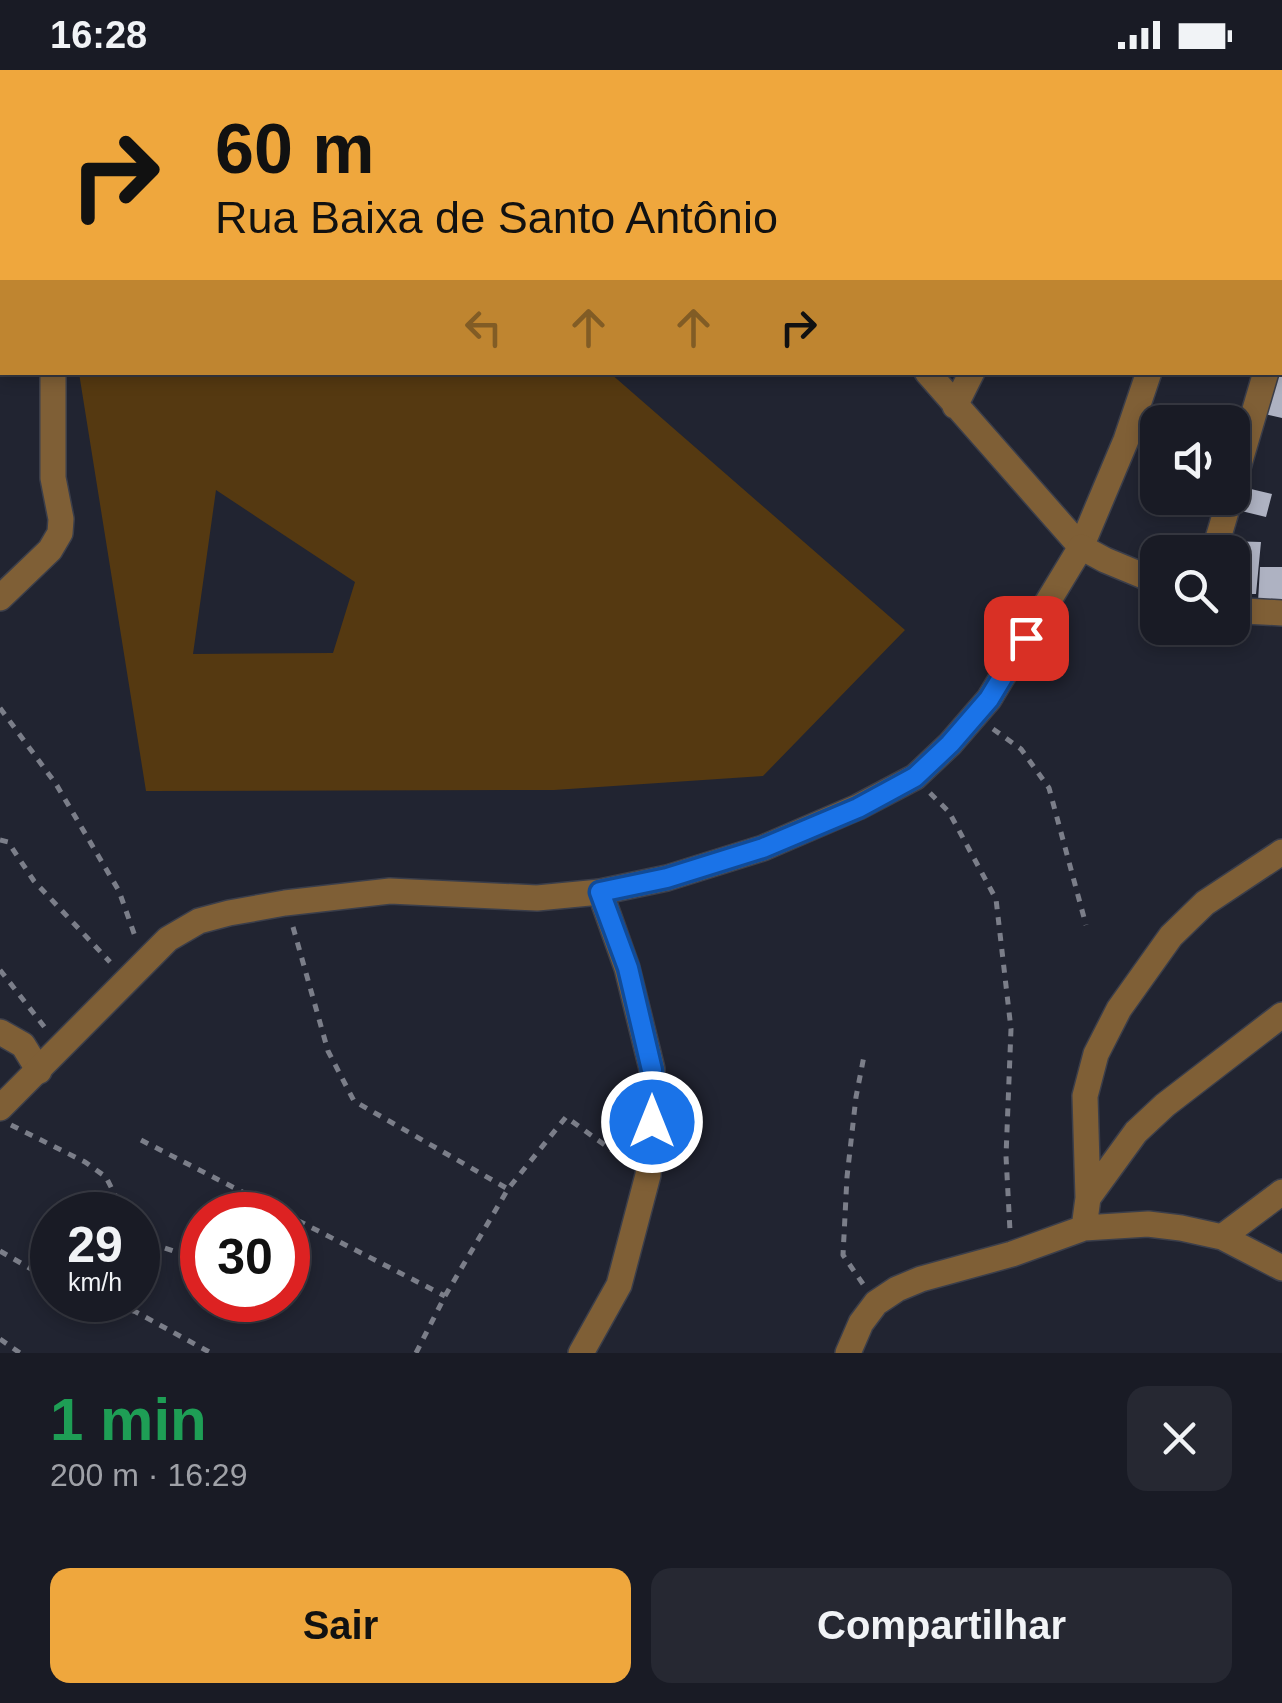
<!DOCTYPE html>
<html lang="pt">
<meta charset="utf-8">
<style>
body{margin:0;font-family:Arial,sans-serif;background:#262832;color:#f1f3f6;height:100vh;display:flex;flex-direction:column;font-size:38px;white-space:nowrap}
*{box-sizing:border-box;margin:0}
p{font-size:32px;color:#9fa1a7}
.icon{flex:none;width:55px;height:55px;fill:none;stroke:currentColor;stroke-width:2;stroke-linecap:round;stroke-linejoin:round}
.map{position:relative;height:1283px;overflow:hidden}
.details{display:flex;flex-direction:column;background:#191b25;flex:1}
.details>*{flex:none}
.top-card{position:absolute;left:0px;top:0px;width:1282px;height:305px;box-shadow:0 5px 15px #0003,0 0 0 2px #373942;background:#efa73d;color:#111;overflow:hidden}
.buttons{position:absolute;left:1140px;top:335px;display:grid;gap:20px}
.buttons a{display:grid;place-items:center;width:110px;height:110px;border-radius:20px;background:#191b25;box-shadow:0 5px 15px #0003,0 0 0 2px #373942;font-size:50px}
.speed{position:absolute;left:30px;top:1122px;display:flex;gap:20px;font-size:50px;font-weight:700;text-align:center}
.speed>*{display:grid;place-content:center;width:130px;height:130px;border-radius:50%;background:#191b25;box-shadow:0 5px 15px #0003,0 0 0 2px #373942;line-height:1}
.speed small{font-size:25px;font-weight:400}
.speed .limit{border:15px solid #d22;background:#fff;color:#111}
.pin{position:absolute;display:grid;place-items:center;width:85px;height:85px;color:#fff;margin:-42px;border-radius:20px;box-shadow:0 5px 15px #0006}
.me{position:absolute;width:110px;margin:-55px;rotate:0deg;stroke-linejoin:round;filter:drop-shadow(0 0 8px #0008)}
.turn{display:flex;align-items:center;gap:35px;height:210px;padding:0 50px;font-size:45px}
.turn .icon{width:130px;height:130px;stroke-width:2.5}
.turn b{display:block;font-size:70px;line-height:85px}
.lanes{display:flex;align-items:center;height:95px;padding:0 50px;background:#0003;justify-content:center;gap:50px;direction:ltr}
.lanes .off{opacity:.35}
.round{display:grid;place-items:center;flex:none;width:105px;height:105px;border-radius:20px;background:#262832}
.head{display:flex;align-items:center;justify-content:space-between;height:170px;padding:0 50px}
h1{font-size:60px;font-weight:800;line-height:75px;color:#1e9e55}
.action{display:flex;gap:20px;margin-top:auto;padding:20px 50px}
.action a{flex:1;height:115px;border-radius:20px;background:#efa73d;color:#111;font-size:40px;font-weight:800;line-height:115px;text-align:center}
.action a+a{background:#262832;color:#f1f3f6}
.status{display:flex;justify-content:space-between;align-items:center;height:70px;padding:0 50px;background:#191b25;direction:ltr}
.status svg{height:28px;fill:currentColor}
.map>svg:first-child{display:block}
.green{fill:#553911;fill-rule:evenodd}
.building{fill:#aeb2c2}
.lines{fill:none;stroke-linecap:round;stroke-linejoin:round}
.minor-casing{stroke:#3b3e4a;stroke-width:28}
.tertiary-casing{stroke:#3b3e4a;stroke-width:28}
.path{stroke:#7b7e89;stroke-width:5;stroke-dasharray:8 8;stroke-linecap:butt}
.minor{stroke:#7f5f36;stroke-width:25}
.tertiary{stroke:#7f5f36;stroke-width:25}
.route-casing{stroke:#114b97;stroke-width:25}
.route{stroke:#1a73e8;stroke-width:18}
</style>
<div class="status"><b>16:28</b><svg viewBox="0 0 49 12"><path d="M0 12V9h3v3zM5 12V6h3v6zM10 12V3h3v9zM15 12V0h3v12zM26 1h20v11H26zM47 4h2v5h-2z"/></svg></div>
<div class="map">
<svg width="1282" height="1283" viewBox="0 0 1282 1283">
<rect width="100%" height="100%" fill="#212431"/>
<path class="green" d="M79,303H610L905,560L763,706L554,720L146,721ZM216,420L355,512L333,583L193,584Z"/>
<path class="building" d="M1275,302H1282V348L1265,344Z
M1234,415L1272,424L1266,447L1229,438Z
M1227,471L1261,472L1256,524H1232V482H1226Z
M1260,497H1282V533L1258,532Z"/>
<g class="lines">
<defs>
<path id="minor" d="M669,0L671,2
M724,2L727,0
M1116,2L1117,0
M1248,2L1249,0
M1280,254L1282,247
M927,302L1081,477L1126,370L1149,302
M955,336L972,302
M1232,418L1266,302
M1217,472L1230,428
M0,528L50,480L60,463L61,449L53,408V302
M0,962L23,975L39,1001
M1088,1128L1136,1062L1165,1035L1282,945
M1084,1158L1088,1128L1085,1026L1096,984L1119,939L1171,866L1205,833L1282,782
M1222,1167L1282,1122
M581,1283L619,1215L648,1105L652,1052V999L627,898L600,822
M848,1283L861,1253L876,1233L897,1219L921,1209L1012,1184L1084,1158L1148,1154L1181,1158L1222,1167L1282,1198"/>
<path id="tertiary" d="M1232,538L1245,541L1282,543
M0,1038L168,869L199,851L229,843L285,833L390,821L537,828L600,822L667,808L763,778L858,737L915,707L950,674L989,629L1081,477L1105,490L1158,512"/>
</defs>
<use href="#minor" class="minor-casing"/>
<use href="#tertiary" class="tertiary-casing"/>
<path class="path" d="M0,638L56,714L119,821L136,869
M993,659L1021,679L1049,718L1086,855
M930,723L949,742L996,829L1011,959L1006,1086L1010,1161
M0,770L8,772L34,811L110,892
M293,857L328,981L354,1031L508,1119
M0,900L46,959
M11,1055L85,1092L106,1107L125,1145
M141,1070L445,1226
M227,1145L241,1122
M138,1164L141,1170L200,1190L202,1186
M0,1181L52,1211
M863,1214L843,1185L847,1107L856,1027L864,986
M101,1230L136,1242L211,1283
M0,1269L20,1283
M416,1283L445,1226L508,1119L566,1047L624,1089"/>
<use href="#minor" class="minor"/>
<use href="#tertiary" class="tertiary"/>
</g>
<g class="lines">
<defs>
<path id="route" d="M652,1052V1000L628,898L600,822L667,808L763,778L858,738L915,707L950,674L989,629L1026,568"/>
</defs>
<use href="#route" class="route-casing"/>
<use href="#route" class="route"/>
</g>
</svg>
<div class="buttons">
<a><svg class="icon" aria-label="sound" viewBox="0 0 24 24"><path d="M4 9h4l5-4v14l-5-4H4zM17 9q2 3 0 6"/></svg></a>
<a><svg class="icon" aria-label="search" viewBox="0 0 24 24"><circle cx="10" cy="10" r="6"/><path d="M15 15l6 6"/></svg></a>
</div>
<div class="speed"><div>29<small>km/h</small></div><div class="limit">30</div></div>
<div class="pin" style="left:1026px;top:568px;background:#d93025"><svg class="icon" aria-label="arrive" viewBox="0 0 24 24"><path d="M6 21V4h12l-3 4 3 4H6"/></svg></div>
<svg class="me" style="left:652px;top:1052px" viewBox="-20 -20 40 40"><circle r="17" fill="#1a73e8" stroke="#fff" stroke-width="3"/><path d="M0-11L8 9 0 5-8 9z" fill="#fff"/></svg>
<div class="top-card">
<div class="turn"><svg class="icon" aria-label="right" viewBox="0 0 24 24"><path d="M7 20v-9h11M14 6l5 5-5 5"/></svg><div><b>60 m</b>Rua Baixa de Santo Antônio</div></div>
<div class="lanes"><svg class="icon off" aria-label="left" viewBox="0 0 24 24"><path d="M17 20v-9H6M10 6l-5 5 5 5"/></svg><svg class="icon off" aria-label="ahead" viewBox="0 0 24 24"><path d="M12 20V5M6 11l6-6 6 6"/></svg><svg class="icon off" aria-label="ahead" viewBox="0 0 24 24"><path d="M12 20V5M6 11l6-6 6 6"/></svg><svg class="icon" aria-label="right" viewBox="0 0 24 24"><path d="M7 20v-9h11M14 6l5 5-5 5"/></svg></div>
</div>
</div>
<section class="details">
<div class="head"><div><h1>1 min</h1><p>200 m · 16:29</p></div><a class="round"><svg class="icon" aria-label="close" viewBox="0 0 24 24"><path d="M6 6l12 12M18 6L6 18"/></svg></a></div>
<div class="action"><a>Sair</a><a>Compartilhar</a></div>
</section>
